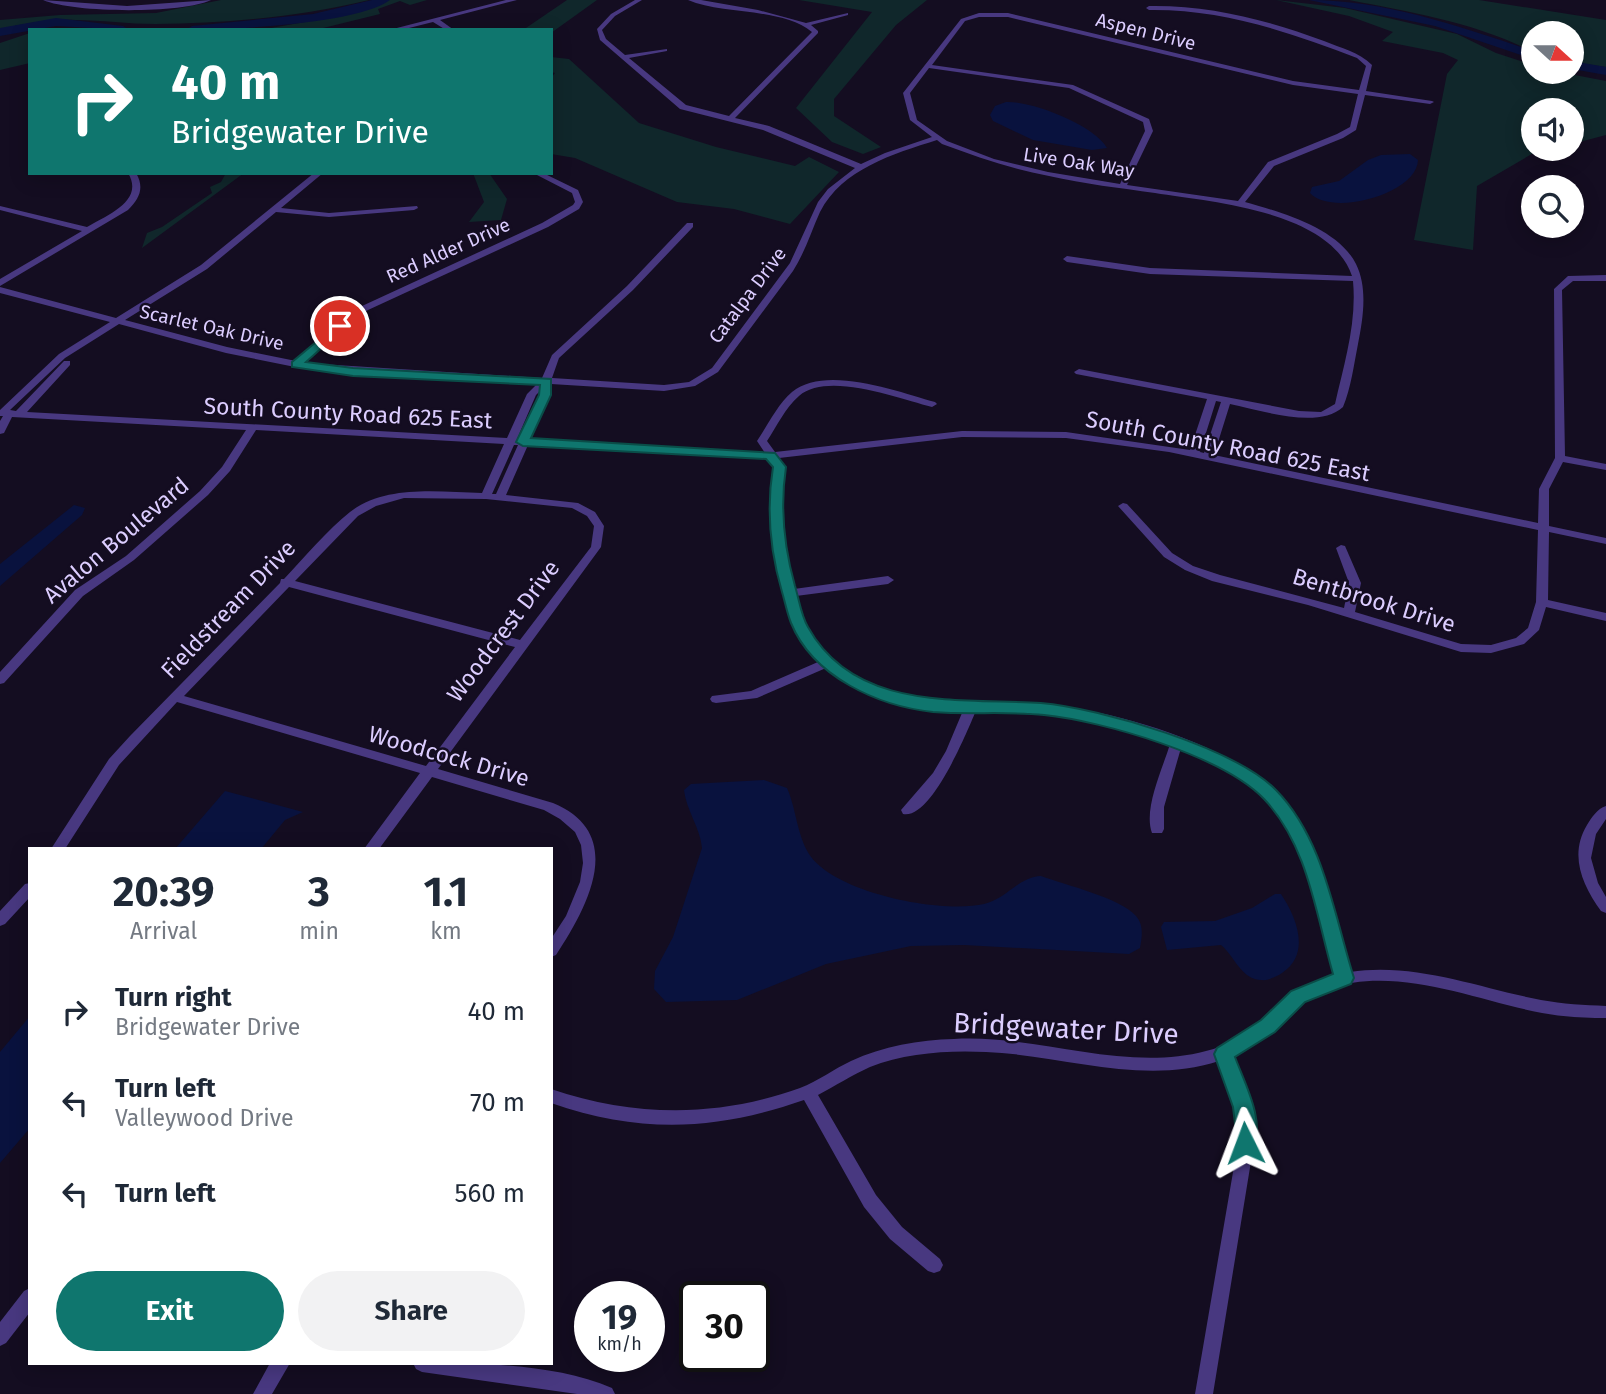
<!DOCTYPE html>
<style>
body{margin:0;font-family:"Fira Sans",sans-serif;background:#f2f2f3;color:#1f2937;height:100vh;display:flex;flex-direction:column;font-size:26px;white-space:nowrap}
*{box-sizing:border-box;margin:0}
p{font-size:23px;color:#747a83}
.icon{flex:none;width:38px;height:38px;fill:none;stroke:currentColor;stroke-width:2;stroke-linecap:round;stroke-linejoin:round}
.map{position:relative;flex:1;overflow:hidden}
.panel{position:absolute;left:28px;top:847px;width:525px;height:518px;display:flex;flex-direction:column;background:#fff;border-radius:0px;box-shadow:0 4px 18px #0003}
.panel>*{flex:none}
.hud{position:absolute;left:28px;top:28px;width:525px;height:147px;border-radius:0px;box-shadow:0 4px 18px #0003;background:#0f766e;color:#fff;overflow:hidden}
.needle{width:46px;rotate:111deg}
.tools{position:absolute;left:1521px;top:21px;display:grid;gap:14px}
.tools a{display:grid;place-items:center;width:63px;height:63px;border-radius:50%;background:#fff;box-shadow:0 4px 18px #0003;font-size:35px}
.speed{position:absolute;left:574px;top:1281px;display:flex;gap:14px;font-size:35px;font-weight:700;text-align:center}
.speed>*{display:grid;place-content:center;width:91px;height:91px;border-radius:50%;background:#fff;box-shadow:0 4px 18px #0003;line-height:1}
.speed small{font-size:18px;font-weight:400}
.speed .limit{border:4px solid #111;border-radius:10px;background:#fff;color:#111}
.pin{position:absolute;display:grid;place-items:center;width:60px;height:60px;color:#fff;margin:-30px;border:4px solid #fff;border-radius:50%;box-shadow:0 2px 7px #0007}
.me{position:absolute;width:77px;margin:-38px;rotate:357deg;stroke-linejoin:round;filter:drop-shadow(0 0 5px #0008)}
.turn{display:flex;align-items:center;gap:24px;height:147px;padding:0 28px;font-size:32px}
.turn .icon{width:91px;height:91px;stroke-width:2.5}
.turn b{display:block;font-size:49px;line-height:60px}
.eta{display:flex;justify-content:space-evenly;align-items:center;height:119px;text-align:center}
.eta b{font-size:42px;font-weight:700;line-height:49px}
.button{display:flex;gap:14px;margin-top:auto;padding:14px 28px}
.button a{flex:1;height:80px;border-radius:42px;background:#0f766e;color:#fff;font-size:28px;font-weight:700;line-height:80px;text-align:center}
.button a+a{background:#f2f2f3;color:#1f2937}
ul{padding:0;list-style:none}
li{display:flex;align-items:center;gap:21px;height:91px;padding:0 28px}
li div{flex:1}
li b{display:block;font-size:26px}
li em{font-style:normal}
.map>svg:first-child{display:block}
.green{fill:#10272b}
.water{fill:#09123e}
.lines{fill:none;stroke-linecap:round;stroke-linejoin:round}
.river{fill:#09123e;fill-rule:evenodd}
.minor{fill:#483880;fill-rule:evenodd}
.route{fill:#0f766e;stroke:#0a4d48;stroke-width:2}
.labels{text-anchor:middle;stroke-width:5;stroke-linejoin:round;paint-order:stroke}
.far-street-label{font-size:19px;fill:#dccdff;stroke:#140d21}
.street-label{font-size:23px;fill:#dccdff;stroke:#140d21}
.near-street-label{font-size:28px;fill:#dccdff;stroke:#140d21}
</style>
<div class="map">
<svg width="1606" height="1394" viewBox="0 0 1606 1394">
<rect width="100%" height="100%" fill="#140d21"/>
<path class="green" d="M221,0H369C300,17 227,23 155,24C128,24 102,20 75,20C49,19 25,24 0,29V20L60,15L156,13Z
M389,0H427L410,5L400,1L378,9L380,14L315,30H260L349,14Z
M567,0H597L551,33V30H523Z
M799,0H927L896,25L834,99V116L881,147L863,154L832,142L796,108L872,12Z
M1276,0L1345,8L1457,34L1496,53L1533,65V72H1559L1606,81V135L1572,144V110H1533V149H1547L1537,151L1477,186L1473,250L1414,240L1447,74L1458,60L1443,53L1382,41L1393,32L1349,16Z
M1349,0H1479L1606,20V67L1572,62V33H1533V52C1477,23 1411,12 1349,0Z
M30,33V63L0,70V43Z
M551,57L569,59L639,123L716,147L795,166L809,157L839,172L790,224L734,209L677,202L575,158L551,154V78L555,73L551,72Z
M226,173H244L142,248L147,233L162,227L212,193L210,187L221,182Z
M473,173H489L507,199L501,220L469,222L484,202Z"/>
<path class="water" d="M1006,102C1032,101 1094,125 1107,148L1092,150L1033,140L993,121L990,115L995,106Z
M1410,154L1418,160C1417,194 1332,217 1310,193L1312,187L1339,181L1368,160L1381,155Z
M74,505L85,508L82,515L0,586V564Z
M764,780L787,788C796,808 797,835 809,854C834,893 941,914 984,904C1007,899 1018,877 1041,876C1065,885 1121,898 1136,916C1144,925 1142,937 1140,948L1129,954L964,945L911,946L826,964L737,1000L666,1002L654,989L655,971L673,937L702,848C700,827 686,810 684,790L691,784Z
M225,791L303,812L285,820L261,849H175Z
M1275,894H1281C1297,918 1311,954 1282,973C1278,976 1267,981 1262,980C1241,980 1234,955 1221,945L1167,950L1161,927L1164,922L1215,921L1252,908Z
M30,1016V1128L0,1163V1052Z"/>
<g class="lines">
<path class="river" d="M372,0H390C359,24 228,30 186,30L192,26L313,14Z
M1309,0C1386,0 1461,27 1533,51V59L1435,26Z
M56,18L123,26L129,30L56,26L0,36V28Z
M1572,61L1606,67V75L1572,69Z"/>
<path class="minor" d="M43,0L127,6L211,0C181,14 73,13 43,0Z
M506,0H517L440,20L454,30H446L433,22L401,30H389Z
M635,0H642L615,16L602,30L606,39L625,55L667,49V51L629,58L686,105L729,116L812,32C781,7 722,15 688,0H701L758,10L806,23L848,13V15L811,25L818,31V33L735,118L769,126L861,164L885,153L932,137L910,120L903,93L961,19L979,13H1008L1293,81L1359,90L1366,66L1357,58C1289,32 1223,9 1149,10L1146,8L1149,6C1210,5 1267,20 1324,41C1341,48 1359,52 1372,65L1366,91L1432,101L1434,102L1430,104L1365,95L1356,130L1343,138L1274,166L1245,202C1281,212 1338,228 1356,264C1368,288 1363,319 1358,344C1354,364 1351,388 1343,407C1318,430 1260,410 1230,404L1214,455L1538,523L1539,489L1555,458L1554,289L1568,276L1606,275V281H1573L1562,290L1565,456L1606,464V470L1563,462L1549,489V526L1606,538V544L1549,532L1548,600L1606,613V621L1546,607L1539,630L1524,644L1491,653L1461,652L1308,605L1212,581L1185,570L1164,557L1118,506L1123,503L1127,504L1172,553L1193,566L1220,575L1344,608L1349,583L1336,548L1341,545L1345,546L1361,583L1355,612L1461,644L1491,645L1516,638L1528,628L1536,602L1538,530L1169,452L1066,438L962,437L779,458L785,467C779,509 782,548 794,589L888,576L894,580L888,584L796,596C799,608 802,620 807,631C832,677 895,699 946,703C983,706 1020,702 1057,706C1124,713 1239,748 1284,800C1324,846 1334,914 1350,972C1415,962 1479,988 1541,1000C1563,1004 1584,1005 1606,1006V1018C1585,1018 1563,1017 1542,1013C1474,1000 1397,965 1327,989C1313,994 1297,1003 1287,1014C1282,1019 1279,1026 1273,1031C1262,1041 1247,1049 1232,1056L1252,1106L1254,1143L1213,1394H1195L1238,1143L1236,1106L1219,1061C1142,1086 1063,1055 986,1052C948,1050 905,1053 870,1067C852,1075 835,1086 818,1095L876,1195L902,1227L940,1259L943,1265L940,1271L934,1273L928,1271L890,1239L864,1207L804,1100C715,1131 641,1134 551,1103V1089C634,1117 717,1118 800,1088C818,1081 834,1069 851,1061C883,1046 919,1040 954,1039C1038,1034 1123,1073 1206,1051C1226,1046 1247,1036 1262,1022C1269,1016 1273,1008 1279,1002C1295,988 1316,980 1336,975C1321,922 1311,845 1272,804C1247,779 1214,762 1181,748L1164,807V829L1162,833H1152C1143,809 1163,768 1170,744C1130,729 1089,717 1047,714C1023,712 999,713 975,713C966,734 931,820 903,814L901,810L933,773L946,751L962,713C914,710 865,699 826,668L757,698L716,703L712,702L710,699L712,696L751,691L818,662C775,615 765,528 775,467L769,459L528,445L506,495L578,503L595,512L604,526L601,547L438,769L553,803C628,834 587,908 556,955L551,957V939L566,916L580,882L583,863L581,845L575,832L560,819L544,810L432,777L379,849H364L420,773L177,702L119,765L65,849H51L109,759L130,736L280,583L281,579H284C304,558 328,529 350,512C386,484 440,492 482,493L504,444L256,430L230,471L208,495L134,560L83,596L4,683L0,684V672L75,590L126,556L200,491L222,467L246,430L12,417L4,433L0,434V421L3,416H0V410L59,354L110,322L0,293V287L116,318L201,265L314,173H323L281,208L329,213L417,206L418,208L414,210L329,217L276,212L207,269L125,320L227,347L296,361L336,324L362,306L542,223L573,205L575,202L572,193L537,175L543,173L578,190L583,202L579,209L548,227L368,310L342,328L304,363L542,378L552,355L627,286L687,223H693V227L633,290L559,358L552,378L664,385L689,382L712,368L790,263L818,202L828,189L855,168L763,130L680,109L600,40L597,29L611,14ZM979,17H1008L1293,85L1358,94L1350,127L1337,134L1268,162L1238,201L1127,185L1153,131L1149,119L1073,85L932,65L965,21ZM929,68L1069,88L1143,122L1145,131L1120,184L1048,172L994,159L947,141L917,120L910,93ZM937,140L942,144C977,157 1012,169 1049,176C1084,184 1120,188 1155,193C1212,202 1330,211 1352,276L1150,268L1067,256L1063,259L1067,262L1150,274L1353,281C1357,323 1344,364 1335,404L1321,412L1299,411L1079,369L1074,372L1076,374L1207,399L1190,450L1066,432L962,431L775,452L767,441C777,426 785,408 799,396C828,371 899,399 932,407L937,404L935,402C899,392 825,364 792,392C777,405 768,425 757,441L765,453L530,440L550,395L551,384L664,391L695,386L718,372L793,271C805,252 811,232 820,212C842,169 893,154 937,140ZM119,324L226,353L310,370L538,383L527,394L507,438L27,412L70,365V361H64L16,411L10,410L65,358ZM540,391L521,439H517L536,395ZM1216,401L1221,402L1204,453L1200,452ZM514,445H518L496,494H492ZM404,498L486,499L572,508L587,516L594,526L591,547L520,640L295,581L358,516L376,506ZM289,587L515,647L426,766L184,696Z
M128,173H136C145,188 139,199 128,210L0,286V279L82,231L0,210V206L87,227C107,215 145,201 128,173Z
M1606,806V819L1596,834L1591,858L1598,883L1606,897V913L1601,911C1582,885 1569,855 1587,825C1592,817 1597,809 1606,806Z
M30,883V897L5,924L0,926V911L25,884Z
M30,1288V1312L6,1343L0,1346V1322L24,1291Z
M270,1363H290L272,1394H253Z
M413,1363C476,1363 553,1363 612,1388L615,1394H577L422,1372L416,1369Z"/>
</g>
<path class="route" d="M340,322L345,326L344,328L306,362L353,368L551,379V395L531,438L775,453L786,467C780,507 784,547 795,586C799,599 801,615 808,627C855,712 960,698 1041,703C1100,708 1235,748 1276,790C1324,839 1334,915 1354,978L1351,984L1305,1002L1275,1032L1235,1057C1245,1084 1266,1122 1253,1150L1245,1153L1238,1150L1233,1107L1214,1054L1217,1048L1261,1020L1291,991L1333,974C1316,915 1308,845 1264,799C1223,756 1103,721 1044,715C1007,711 970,715 933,712C878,706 813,677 791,623C787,613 785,602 782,592C770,551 766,510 773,467L766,459L523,446L516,442L539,395L540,385L353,376L292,367V362Z"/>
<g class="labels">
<g class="far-street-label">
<text transform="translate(1146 31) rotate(14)" y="7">Aspen Drive</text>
<text transform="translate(1079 162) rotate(9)" y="7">Live Oak Way</text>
<text transform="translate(448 250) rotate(-24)" y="7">Red Alder Drive</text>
<text transform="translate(747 295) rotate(-53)" y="7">Catalpa Drive</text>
<text transform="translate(212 327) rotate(13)" y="7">Scarlet Oak Drive</text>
</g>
<g class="street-label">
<text transform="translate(348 413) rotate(3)" y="8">South County Road 625 East</text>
<text transform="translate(1228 446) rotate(11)" y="8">South County Road 625 East</text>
<text transform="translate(116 540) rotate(-40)" y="8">Avalon Boulevard</text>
<text transform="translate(1374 600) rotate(17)" y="8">Bentbrook Drive</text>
<text transform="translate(228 609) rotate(-46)" y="8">Fieldstream Drive</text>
<text transform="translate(503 631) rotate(-53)" y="8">Woodcrest Drive</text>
<text transform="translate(449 756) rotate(16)" y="8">Woodcock Drive</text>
</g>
<g class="near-street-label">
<text transform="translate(1066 1028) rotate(3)" y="10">Bridgewater Drive</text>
</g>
</g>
</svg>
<div class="tools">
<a><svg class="needle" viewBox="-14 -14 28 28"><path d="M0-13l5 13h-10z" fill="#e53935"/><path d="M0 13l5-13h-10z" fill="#747a83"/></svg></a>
<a><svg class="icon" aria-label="sound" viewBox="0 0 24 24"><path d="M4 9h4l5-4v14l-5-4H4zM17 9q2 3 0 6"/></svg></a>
<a><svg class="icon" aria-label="search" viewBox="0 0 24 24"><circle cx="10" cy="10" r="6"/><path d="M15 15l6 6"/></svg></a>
</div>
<div class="speed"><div>19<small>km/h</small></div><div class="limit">30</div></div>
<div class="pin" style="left:340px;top:326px;background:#d93025"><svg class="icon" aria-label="arrive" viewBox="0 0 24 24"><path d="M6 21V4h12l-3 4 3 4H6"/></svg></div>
<svg class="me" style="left:1245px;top:1143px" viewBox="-20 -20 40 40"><path d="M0-17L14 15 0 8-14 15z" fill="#0f766e" stroke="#fff" stroke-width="4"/></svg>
<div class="hud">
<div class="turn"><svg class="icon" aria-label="right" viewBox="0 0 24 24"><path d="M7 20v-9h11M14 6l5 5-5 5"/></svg><div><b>40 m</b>Bridgewater Drive</div></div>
</div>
<section class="panel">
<div class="eta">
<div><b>20:39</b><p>Arrival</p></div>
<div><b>3</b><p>min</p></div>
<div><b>1.1</b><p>km</p></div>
</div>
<ul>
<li><svg class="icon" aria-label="right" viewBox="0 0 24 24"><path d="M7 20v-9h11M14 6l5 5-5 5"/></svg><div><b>Turn right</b><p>Bridgewater Drive</p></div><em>40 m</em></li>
<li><svg class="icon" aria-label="left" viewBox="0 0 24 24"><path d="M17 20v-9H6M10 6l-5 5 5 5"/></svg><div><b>Turn left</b><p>Valleywood Drive</p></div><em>70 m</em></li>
<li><svg class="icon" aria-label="left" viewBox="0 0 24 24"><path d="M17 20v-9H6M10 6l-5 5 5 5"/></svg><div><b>Turn left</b></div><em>560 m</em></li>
</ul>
<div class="button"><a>Exit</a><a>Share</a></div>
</section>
</div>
